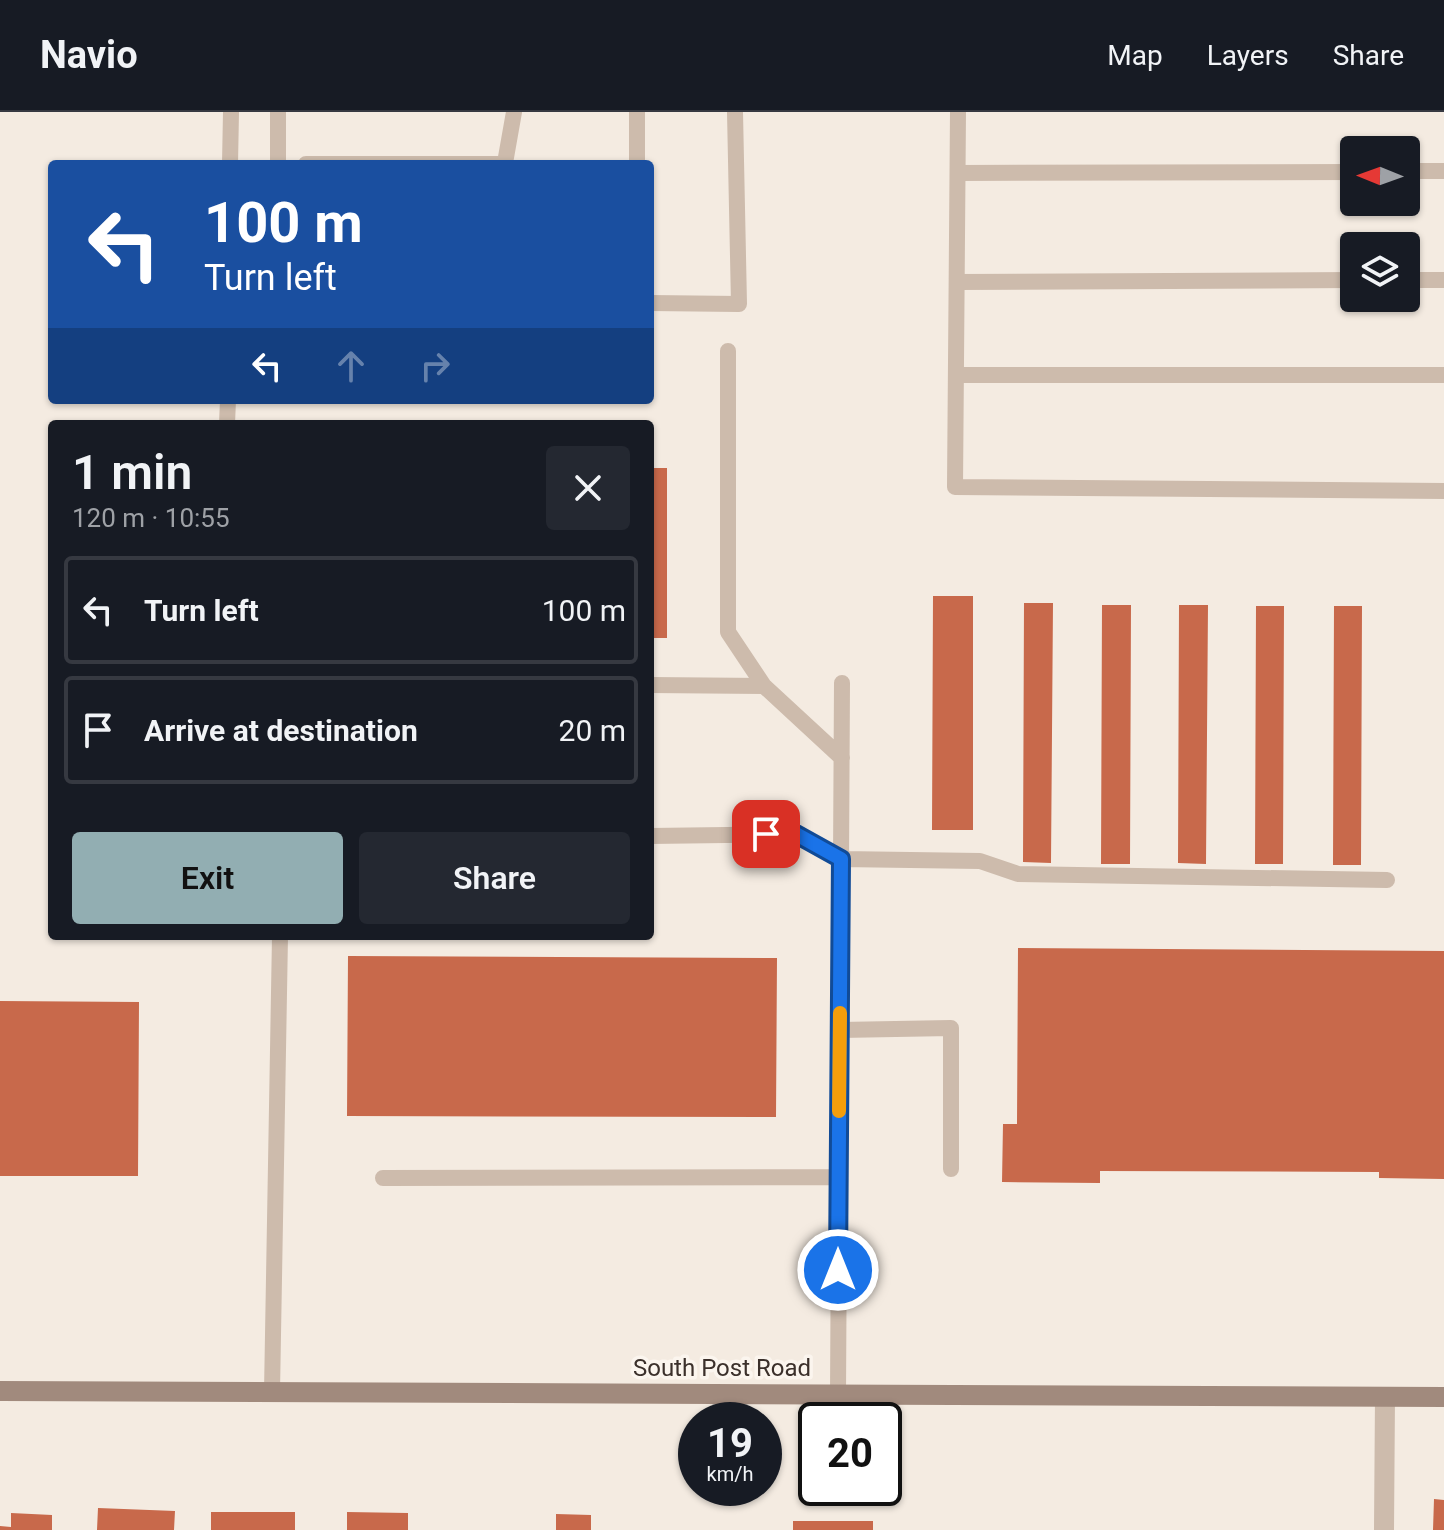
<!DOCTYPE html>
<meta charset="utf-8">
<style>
body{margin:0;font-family:Roboto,sans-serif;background:#242831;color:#f1f3f6;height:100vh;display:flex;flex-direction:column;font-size:30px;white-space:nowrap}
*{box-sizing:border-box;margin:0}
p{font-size:26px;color:#9ea1a6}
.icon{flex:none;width:44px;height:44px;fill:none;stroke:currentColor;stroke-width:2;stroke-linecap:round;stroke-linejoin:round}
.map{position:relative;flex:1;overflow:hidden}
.sheet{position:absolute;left:48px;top:308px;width:606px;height:520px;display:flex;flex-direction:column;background:#171b24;border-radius:8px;box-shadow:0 2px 6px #0004}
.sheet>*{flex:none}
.top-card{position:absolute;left:48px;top:48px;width:606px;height:244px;border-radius:8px;box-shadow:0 2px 6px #0004;background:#1a4fa0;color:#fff;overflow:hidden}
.needle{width:52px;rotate:271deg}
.buttons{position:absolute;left:1340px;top:24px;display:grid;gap:16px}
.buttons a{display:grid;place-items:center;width:80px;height:80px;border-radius:8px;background:#171b24;box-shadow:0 2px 6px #0004;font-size:40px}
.speed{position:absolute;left:678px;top:1290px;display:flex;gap:16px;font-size:40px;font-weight:700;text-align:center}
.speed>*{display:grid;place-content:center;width:104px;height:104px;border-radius:50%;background:#171b24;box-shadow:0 2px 6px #0004;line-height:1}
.speed small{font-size:20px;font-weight:400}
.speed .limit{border:4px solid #111;border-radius:12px;background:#fff;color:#111}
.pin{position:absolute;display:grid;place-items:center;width:68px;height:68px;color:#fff;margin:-34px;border-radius:16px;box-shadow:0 4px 12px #0006}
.me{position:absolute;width:88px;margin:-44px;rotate:0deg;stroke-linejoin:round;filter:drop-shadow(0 0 6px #0008)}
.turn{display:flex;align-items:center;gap:28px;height:168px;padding:0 24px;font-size:36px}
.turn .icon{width:104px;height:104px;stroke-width:2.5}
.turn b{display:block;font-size:56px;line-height:68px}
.lanes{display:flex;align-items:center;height:76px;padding:0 24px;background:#0003;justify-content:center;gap:40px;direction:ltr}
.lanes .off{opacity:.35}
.round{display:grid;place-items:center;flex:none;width:84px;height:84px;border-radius:8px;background:#242831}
.overview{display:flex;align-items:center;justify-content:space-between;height:136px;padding:0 24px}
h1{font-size:48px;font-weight:600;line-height:60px}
.primary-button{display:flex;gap:16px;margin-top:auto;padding:16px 24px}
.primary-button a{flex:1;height:92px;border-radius:8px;background:#92aeb2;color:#111;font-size:32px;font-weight:600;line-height:92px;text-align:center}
.primary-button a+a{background:#242831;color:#f1f3f6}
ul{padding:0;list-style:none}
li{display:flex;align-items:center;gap:24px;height:108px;margin:0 16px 12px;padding:0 8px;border:4px solid #363941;border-radius:8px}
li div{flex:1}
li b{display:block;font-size:30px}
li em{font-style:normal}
header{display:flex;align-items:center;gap:48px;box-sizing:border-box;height:112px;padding:0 40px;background:#171b24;border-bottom:2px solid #363941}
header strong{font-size:38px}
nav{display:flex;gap:44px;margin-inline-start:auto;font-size:28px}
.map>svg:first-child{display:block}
.building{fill:#c8694b}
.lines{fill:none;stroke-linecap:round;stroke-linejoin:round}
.lane{stroke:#cdbbac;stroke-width:16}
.street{stroke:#cdbbac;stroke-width:20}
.secondary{stroke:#a18a7d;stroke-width:20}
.route-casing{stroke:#114b97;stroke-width:20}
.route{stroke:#1a73e8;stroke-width:14}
.slow{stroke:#f59e0b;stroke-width:14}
.labels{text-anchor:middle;stroke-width:7;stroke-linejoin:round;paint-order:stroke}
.street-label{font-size:24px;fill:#3b302b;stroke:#fbf5ee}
</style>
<header>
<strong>Navio</strong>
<nav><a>Map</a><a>Layers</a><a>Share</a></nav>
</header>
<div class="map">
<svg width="1444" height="1418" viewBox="0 0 1444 1418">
<rect width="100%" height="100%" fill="#f4ebe1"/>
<path class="building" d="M650,356H667V526H650Z
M933,484H973V718H932Z
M1024,491H1053L1051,751L1023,750Z
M1102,493H1131L1130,752H1101Z
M1179,493H1208L1206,752L1178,751Z
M1256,494H1284L1283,752H1255Z
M1334,494H1362L1361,753H1333Z
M1018,836L1444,839V1067L1379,1066V1060L1100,1059V1071L1002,1070L1003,1012H1017Z
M348,844L777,846L776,1005L347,1004Z
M0,889L139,890L138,1064H0Z
M1434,1387L1444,1388V1418H1433Z
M98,1396L175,1399L174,1418H97Z
M211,1400H295V1418H211Z
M347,1400L408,1401V1418H347Z
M11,1401L52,1403V1418H0V1414L11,1415Z
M556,1402L591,1403V1418H556Z
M793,1409H873V1418H793Z"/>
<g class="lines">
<path class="lane" d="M637,0V52
M958,0L955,375L1444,379
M505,51L514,0
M230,52L231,0
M278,52V0
M306,52H505
M1406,59H1444
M958,61L1354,60
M1406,168H1444
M957,170L1354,168
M650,191L739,192L735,0
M728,239V520L764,574L842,646
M956,263H1444
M227,312L228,288
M650,573L764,574
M650,724L796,722L841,747L980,749L1018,762L1387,768
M840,918L951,916V1057
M383,1066L839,1065
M272,1280L280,824
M838,1283L842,571"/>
<path class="street" d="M1384,1418L1385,1285"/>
<path class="secondary" d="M0,1279L1444,1285"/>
</g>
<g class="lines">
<defs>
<path id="route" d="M766,722H796L841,747L838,1158"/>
</defs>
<use href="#route" class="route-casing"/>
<use href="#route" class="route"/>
<path class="slow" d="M839,999L840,901"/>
</g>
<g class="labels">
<g class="street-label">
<text x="722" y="1264">South Post Road</text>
</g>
</g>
</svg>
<div class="buttons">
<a><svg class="needle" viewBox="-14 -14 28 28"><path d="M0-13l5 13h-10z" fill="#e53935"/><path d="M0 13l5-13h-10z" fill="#9ea1a6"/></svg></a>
<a><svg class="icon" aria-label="layers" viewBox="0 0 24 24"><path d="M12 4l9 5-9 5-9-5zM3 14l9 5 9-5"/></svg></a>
</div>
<div class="speed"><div>19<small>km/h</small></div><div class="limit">20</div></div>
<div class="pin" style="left:766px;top:722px;background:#d93025"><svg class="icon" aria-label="arrive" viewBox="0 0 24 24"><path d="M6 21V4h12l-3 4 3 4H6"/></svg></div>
<svg class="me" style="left:838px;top:1158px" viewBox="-20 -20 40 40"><circle r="17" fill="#1a73e8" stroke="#fff" stroke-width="3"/><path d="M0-11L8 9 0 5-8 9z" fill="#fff"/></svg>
<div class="top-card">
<div class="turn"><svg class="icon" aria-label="left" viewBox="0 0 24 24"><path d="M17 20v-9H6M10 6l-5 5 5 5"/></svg><div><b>100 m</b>Turn left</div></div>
<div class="lanes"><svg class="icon" aria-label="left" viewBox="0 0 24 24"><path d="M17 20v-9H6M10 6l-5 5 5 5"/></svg><svg class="icon off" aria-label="ahead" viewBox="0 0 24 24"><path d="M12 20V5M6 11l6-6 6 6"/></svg><svg class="icon off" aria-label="right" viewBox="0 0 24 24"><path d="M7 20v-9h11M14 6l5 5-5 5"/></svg></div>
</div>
<section class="sheet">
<div class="overview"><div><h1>1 min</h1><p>120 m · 10:55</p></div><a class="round"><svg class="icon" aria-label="close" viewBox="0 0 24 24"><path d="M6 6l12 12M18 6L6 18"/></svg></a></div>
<ul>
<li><svg class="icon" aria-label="left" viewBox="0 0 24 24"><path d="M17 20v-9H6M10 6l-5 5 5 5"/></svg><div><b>Turn left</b></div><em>100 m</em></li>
<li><svg class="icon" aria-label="arrive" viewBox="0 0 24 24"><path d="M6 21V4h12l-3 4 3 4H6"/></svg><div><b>Arrive at destination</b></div><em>20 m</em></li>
</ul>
<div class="primary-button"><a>Exit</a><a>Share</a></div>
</section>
</div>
